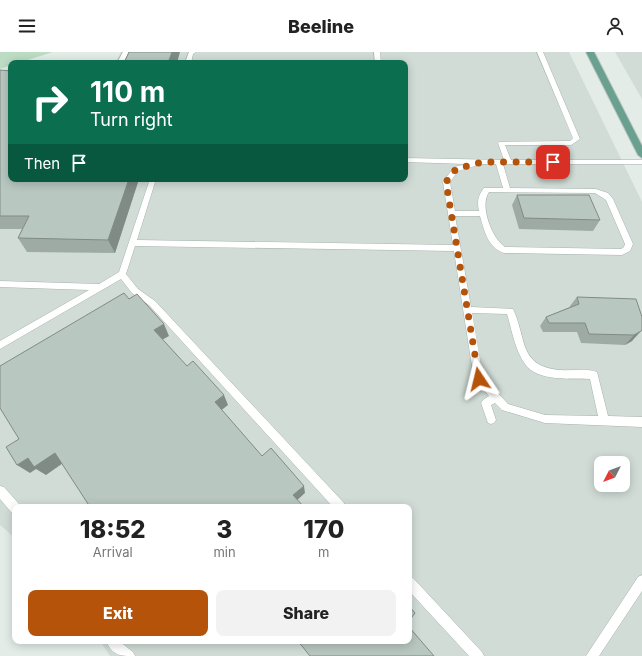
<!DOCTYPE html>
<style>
body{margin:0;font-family:Inter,sans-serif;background:#f2f2f2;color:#222;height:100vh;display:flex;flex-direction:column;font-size:15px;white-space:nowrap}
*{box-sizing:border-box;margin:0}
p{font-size:13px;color:#767676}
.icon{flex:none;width:22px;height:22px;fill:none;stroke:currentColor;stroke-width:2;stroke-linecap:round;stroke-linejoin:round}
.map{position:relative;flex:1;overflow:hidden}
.details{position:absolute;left:12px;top:452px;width:400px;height:140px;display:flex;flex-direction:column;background:#fff;border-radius:8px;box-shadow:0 2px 10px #0003}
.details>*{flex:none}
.top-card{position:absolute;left:8px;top:8px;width:400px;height:122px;border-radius:8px;box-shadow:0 2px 10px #0003;background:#0b6e4f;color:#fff;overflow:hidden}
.needle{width:26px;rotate:228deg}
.buttons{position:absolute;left:594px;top:404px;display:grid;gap:8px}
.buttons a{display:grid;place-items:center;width:36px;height:36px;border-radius:8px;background:#fff;box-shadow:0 2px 10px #0003;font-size:20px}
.pin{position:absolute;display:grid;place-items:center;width:34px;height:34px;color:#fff;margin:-17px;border-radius:8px;box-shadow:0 2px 6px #0006}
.me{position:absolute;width:44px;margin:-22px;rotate:350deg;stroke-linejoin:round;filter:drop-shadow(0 0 3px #0008)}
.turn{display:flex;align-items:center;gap:14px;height:84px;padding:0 16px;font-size:18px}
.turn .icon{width:52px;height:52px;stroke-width:2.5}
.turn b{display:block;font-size:28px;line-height:34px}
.then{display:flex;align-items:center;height:38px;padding:0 16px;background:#0003;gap:8px;font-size:15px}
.eta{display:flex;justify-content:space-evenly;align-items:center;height:68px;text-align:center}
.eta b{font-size:24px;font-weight:800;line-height:28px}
.primary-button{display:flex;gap:8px;margin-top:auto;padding:8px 16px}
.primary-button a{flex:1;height:46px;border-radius:8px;background:#b45309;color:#fff;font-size:16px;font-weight:800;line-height:46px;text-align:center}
.primary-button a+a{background:#f2f2f2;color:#222}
header{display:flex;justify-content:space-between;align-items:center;height:52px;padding:0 16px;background:#fff;font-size:18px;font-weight:800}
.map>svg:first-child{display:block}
.built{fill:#d1dcd6;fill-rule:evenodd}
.green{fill:#bcdcc4}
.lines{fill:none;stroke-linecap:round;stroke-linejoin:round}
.service-casing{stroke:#a6b4ae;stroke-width:1}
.primary-casing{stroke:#c1c9c6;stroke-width:2}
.service{fill:#fff;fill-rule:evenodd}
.primary{fill:#69a08f;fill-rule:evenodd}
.wall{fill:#9eaba5}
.shaded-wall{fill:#818b86}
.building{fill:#b8c7c0;stroke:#818b86}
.route{stroke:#b45309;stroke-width:7;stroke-dasharray:0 12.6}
</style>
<header><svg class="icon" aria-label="menu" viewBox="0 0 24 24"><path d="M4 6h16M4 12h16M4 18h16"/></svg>Beeline<svg class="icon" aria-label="person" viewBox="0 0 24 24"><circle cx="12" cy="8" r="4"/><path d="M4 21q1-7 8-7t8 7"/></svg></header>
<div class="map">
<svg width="642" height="604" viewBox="0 0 642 604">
<rect width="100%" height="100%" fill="#e3ece7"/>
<path class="built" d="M121,0H569L642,150V604H110L100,589H409V455H15V486L0,473V23L11,127H405V11H115ZM601,411H623V433H601Z
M615,0H642V47Z"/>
<path class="green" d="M0,0H53L18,11H11V13L0,17Z"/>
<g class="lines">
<defs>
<path id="service" d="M123,0H129L123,11H117Z
M189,0H196L193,2L191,11H185Z
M374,0H380L381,11H375Z
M537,0H543L580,87L571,93H505L511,108H642V112H503L510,136L596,137L608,141L613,147L633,192L630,199L622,203L504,201C488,196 484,178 480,164H455L471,255L513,257C527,286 518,315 561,318C572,319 586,316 597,320L608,364L642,365V375L545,371L502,358L495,351L491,353L496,368L494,371L491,372L488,371L481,351L483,348L489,344L474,327L454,199L135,194L126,222L138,237L155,249L344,451L345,455H333L149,253L132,241L121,227L0,297V289L89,238L0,235V229L99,232L119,220L150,127H156L137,188L453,193L443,130L454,115L467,112L405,110V106L504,108L498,91L499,90L570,89L573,86ZM482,112H496L503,136H484C478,144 477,149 479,159H455L450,130L458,119ZM489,140L595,141L606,148L625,192L624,195L621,197L505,195C492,187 479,153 489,140ZM472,261L507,262C512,279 515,298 525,312C537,330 572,326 590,327L598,364L545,363L508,352L483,325Z
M0,434L4,435L19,452L20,455H15V461L11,460L0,447Z
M642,523V539L599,604H586L638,525Z
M409,524L413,526L482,600L484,604H469L409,539Z
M106,589H119L133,600L135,604C120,604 113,604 106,589Z"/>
<path id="primary" d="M586,0H594L642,94V106L638,103Z"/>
</defs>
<use href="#service" class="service-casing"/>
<use href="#primary" class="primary-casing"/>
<use href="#service" class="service"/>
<use href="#primary" class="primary"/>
</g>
<path class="wall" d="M0,18L11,127H139L115,201L27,200L18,186L22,177H0Z
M517,143L600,168L593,179L519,177L512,153Z
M577,245L642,265L632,289L625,293L581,291L577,280H543L540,274L546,265L570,255V254Z"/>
<path class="shaded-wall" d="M172,0H180L177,11H168Z
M129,127H139L115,201L108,188Z
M164,272L169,284L160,289L154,278Z
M641,279L632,289L625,293L634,283Z
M224,343L228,353L219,360L215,350Z
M55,401L66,409L46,423L36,417L30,421L17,413L28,406Z
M304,434L305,441L295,450L293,443Z"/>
<path class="building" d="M129,0H172L168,11H124Z
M0,18L11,19V127H129L108,188L18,186L29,164H0Z
M517,143H589L600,168L524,166Z
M124,241L129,247L137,242L164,272L154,278L187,314L193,309L224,343L215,350L262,404L271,396L304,434L293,443L304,455H90L55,401L34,415L28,406L17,413L6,395L19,387L0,356V314Z
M577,245L636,247L642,265V278L641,279L634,283L589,282L585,271H549L546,265L579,252Z
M409,554L415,561L409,569Z
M409,575L434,604H310L298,589H409Z"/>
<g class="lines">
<path class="route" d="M479,327L446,130L456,117L482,110H553"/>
</g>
</svg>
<div class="buttons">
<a><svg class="needle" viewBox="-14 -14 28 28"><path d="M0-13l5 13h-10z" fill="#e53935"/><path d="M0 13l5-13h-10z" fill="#767676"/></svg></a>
</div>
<div class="pin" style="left:553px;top:110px;background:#d93025"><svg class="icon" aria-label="arrive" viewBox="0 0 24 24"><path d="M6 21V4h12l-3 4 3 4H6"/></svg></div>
<svg class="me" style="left:479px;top:327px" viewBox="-20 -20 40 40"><path d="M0-17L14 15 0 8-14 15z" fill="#b45309" stroke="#fff" stroke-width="4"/></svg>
<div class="top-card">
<div class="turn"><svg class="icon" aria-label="right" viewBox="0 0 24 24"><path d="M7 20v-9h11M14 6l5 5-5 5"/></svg><div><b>110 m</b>Turn right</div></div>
<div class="then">Then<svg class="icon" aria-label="arrive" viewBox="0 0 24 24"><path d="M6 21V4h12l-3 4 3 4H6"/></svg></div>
</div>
<section class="details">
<div class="eta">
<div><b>18:52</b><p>Arrival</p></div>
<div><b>3</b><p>min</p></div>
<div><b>170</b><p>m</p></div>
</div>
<div class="primary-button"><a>Exit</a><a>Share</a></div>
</section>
</div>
